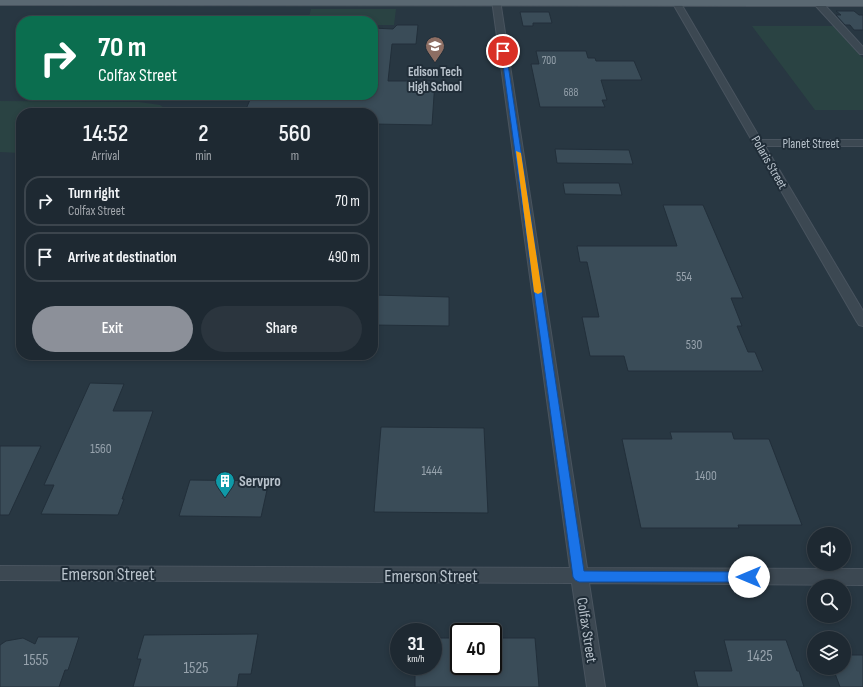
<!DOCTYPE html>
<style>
body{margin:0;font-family:"Sofia Sans Condensed",sans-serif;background:#2b353e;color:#f1f3f6;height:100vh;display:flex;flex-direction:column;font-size:15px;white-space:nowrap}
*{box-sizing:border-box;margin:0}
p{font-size:13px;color:#a1a6ac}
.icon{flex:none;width:22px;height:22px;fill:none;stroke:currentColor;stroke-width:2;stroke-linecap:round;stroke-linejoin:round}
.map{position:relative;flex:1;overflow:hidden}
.panel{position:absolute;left:16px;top:108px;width:362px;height:252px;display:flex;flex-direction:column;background:#1e2932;border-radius:16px;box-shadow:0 2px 6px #0003,0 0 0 1px #3c454d}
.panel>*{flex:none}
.hud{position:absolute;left:16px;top:16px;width:362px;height:84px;border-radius:16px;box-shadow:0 2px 6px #0003,0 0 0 1px #3c454d;background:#0b6e4f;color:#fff;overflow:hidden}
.tools{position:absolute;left:807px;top:527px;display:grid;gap:8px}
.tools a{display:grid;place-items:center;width:44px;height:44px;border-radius:50%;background:#1e2932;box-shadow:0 2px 6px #0003,0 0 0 1px #3c454d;font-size:20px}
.speed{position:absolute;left:390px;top:623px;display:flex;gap:8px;font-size:20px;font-weight:700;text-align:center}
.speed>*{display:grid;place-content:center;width:52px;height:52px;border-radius:50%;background:#1e2932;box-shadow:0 2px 6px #0003,0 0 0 1px #3c454d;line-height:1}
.speed small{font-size:10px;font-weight:400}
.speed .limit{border:2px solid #111;border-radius:6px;background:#fff;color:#111}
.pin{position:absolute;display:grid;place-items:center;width:34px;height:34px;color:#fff;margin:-17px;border:2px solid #fff;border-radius:50%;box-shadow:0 1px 4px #0007}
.me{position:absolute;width:44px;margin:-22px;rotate:270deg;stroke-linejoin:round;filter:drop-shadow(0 0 3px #0008)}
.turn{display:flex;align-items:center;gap:14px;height:84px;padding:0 16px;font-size:18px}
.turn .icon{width:52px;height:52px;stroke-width:2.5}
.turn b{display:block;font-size:28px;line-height:34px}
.eta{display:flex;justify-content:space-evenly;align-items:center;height:68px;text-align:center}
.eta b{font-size:24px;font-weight:600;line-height:28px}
.action{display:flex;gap:8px;margin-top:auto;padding:8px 16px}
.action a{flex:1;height:46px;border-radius:24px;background:#8c9099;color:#fff;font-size:16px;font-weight:600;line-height:46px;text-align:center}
.action a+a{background:#2b353e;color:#f1f3f6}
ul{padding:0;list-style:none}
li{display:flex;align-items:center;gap:12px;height:50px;margin:0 8px 6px;padding:0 8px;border:2px solid #3c454d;border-radius:16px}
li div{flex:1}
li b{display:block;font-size:15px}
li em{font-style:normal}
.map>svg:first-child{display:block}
.green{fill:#2a4343}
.building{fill:#3a4c58;stroke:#222f3a}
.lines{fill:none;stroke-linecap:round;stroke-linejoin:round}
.minor-casing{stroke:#49545f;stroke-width:2}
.major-casing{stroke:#49545f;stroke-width:2}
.minor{fill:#3c4852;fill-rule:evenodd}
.major{fill:#5a6872;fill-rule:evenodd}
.route{fill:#1a73e8;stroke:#114b97}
.slow{fill:#f59e0b}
.labels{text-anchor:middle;stroke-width:4;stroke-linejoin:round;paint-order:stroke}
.far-number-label{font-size:11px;fill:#97a3ad}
.far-poi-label{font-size:13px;font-weight:bold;fill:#b9c3cc;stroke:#202d38}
.far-street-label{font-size:13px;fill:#b9c3cc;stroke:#202d38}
.number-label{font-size:13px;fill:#97a3ad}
.poi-label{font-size:15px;font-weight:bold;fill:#b9c3cc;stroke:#202d38;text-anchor:start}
.street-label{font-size:15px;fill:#b9c3cc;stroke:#202d38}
.near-number-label{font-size:16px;fill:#97a3ad}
.near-street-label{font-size:18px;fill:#b9c3cc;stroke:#202d38}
</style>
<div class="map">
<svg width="863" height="687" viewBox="0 0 863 687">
<rect width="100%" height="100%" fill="#283742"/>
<path class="green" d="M311,9H396L394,25H373V21H308Z
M191,15H230L227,21H153L165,17Z
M752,26H834L863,58V110H815Z
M0,101L139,102L160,105L171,113H21V153L0,152Z"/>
<path class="building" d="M836,11H854L859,15H863V30H854L850,25H845L836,15H841Z
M520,12H549L552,23H533V26H523Z
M397,25H418L416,44H392L388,81H435L432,125L373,124V113H262L263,109H246L252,95H373V28L393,29Z
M536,51H586L588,58H595L596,61H634L642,80H601L607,100H602L605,107H540L531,64H539Z
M555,149L629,150L633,164L557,163Z
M563,183H619L622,195L565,194Z
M663,205H703L743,298H731L742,326H737L748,352H755L763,371H628L624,356H590L582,317H599L587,262H580L577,246H677Z
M373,295L449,297V326L373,325Z
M90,383L124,384L113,411H153L122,499H124L118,515L41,514L54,485H44Z
M381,427L484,428L488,513L374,512Z
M670,432H732L734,439H769L802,525H738L739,528H641L622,439H672Z
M0,446H41L9,515H0Z
M190,480L269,481L261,517L179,516Z
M258,634L251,674H239L237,687H133L141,659H137L144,635Z
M38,637H79L68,670H65L59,687H0V645L6,641L23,638L35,644Z
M433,638H459V666H493V638H535L539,687H415V666H433Z
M724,640H786L797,671H799L804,687H698L694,671H732Z
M844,655H863V687H840L833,668H844Z"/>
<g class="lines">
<defs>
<path id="minor" d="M492,0H500L587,568L863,569V585L589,583L605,687H587L572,583L0,580V566L570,568Z
M673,0H679L680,2L761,140H863V146H765L863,311V326L859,325L857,322L672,2Z
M815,1H821L863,47V54H860L815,5Z"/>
<path id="major" d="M0,0H863V6L0,5Z"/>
</defs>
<use href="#minor" class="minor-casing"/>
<use href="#major" class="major-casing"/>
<use href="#minor" class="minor"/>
<use href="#major" class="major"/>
</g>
<path class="route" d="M501,50L506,51L584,571L749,572L753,573L755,577L753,581L749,582H579L575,580L573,577Z"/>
<path class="slow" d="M516,151L521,153L542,292L538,294L534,292Z"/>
<defs>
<symbol id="school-pin" viewBox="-11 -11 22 30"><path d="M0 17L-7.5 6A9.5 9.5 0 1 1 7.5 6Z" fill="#8d6e63" stroke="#202d38"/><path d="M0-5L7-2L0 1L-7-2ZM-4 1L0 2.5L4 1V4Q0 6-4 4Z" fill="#fff"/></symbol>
<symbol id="building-pin" viewBox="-11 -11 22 30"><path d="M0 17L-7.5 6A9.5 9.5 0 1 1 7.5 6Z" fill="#0f9aa8" stroke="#202d38"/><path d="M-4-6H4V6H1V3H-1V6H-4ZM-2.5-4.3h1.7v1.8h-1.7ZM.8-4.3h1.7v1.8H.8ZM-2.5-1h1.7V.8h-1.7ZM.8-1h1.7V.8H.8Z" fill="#fff"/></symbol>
</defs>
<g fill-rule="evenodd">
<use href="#school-pin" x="424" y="35" width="22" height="30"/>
<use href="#building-pin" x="214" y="470" width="22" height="30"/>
</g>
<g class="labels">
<g class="far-number-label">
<text x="549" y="64">700</text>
<text x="571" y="96">688</text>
</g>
<g class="far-poi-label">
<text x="435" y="76">Edison Tech<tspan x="435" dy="15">High School</tspan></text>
</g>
<g class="far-street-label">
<text x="811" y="148">Planet Street</text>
<text transform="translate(770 162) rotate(60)" y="5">Polaris Street</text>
</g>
<g class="number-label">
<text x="684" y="281">554</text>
<text x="694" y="349">530</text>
<text x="101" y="453">1560</text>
<text x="432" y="475">1444</text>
<text x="706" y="480">1400</text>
</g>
<g class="poi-label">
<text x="239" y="486">Servpro</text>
</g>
<g class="street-label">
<text transform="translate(587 630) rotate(81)" y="5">Colfax Street</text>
</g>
<g class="near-number-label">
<text x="760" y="661">1425</text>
<text x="36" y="665">1555</text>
<text x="196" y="673">1525</text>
</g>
<g class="near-street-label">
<text x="108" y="580">Emerson Street</text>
<text x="431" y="582">Emerson Street</text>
</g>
</g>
</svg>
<div class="tools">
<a><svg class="icon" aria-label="sound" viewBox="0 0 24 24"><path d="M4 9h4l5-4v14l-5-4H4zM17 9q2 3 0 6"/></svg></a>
<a><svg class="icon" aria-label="search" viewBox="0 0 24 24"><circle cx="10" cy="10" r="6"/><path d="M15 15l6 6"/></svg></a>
<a><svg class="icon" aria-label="layers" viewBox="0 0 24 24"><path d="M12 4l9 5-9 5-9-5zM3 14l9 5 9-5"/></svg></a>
</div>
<div class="speed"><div>31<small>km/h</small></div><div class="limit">40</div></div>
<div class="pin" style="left:503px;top:51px;background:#d93025"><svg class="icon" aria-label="arrive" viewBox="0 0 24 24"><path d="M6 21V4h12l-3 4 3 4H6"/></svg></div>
<svg class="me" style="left:749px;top:577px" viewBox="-20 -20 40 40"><circle r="19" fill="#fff"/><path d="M0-13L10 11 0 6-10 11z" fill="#1a73e8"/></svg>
<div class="hud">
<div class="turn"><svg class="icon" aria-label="right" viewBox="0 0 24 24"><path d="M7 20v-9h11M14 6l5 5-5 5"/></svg><div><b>70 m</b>Colfax Street</div></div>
</div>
<section class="panel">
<div class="eta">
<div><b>14:52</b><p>Arrival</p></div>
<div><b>2</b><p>min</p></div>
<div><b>560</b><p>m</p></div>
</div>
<ul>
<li><svg class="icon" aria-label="right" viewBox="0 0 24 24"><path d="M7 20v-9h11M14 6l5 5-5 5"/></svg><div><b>Turn right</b><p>Colfax Street</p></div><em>70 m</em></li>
<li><svg class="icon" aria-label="arrive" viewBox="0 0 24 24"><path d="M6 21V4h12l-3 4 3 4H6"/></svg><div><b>Arrive at destination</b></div><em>490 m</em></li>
</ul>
<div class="action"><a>Exit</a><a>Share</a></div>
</section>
</div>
